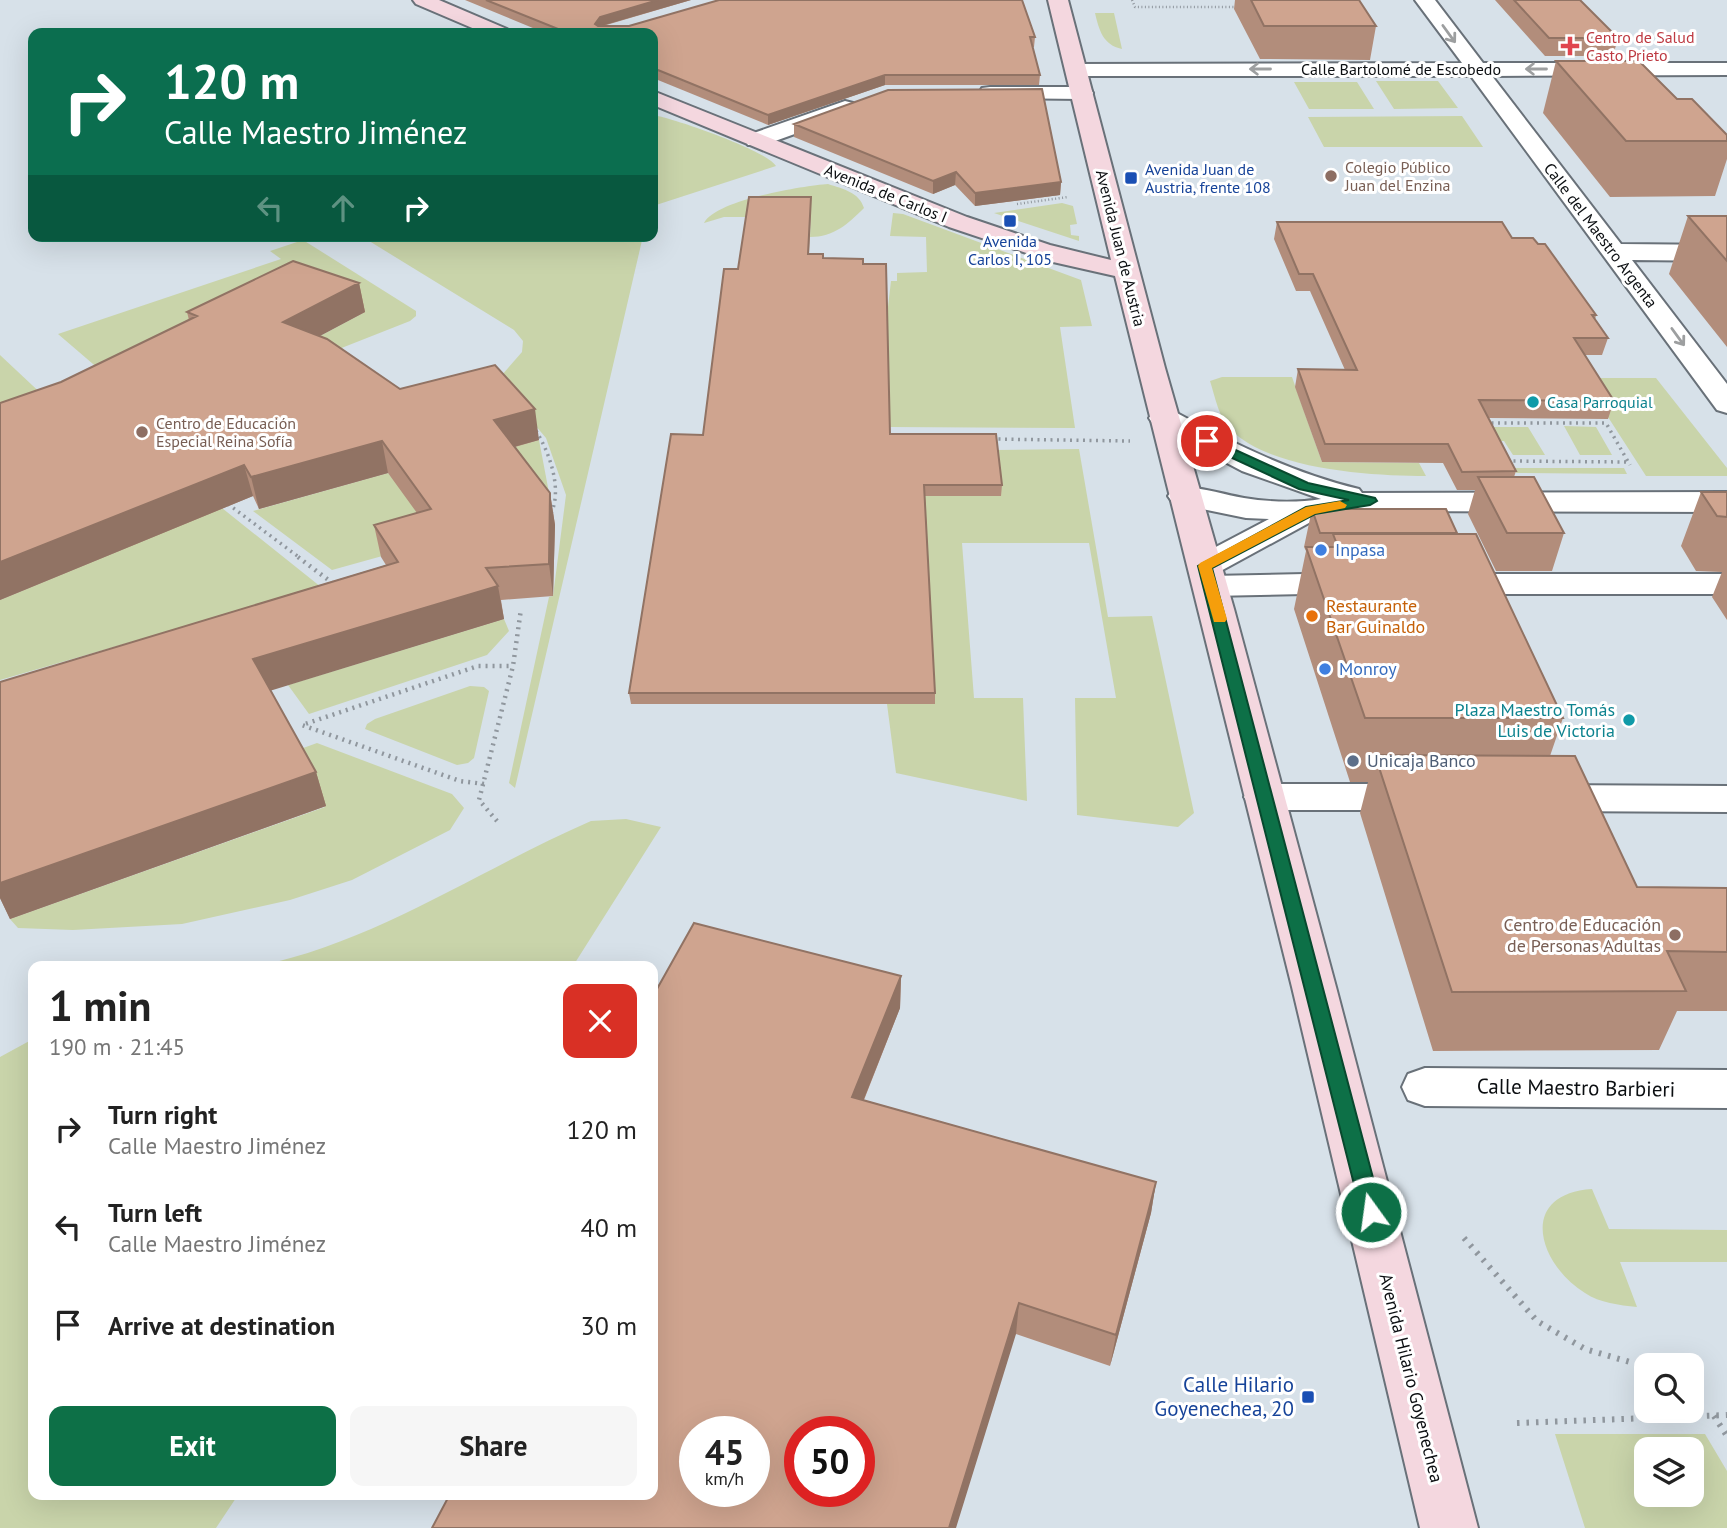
<!DOCTYPE html>
<meta charset="utf-8">
<style>
body{margin:0;font-family:"PT Sans",sans-serif;background:#f6f6f6;color:#222;height:100vh;display:flex;flex-direction:column;font-size:26px;white-space:nowrap}
*{box-sizing:border-box;margin:0}
p{font-size:23px;color:#767676}
.icon{flex:none;width:38px;height:38px;fill:none;stroke:currentColor;stroke-width:2;stroke-linecap:round;stroke-linejoin:round}
.map{position:relative;flex:1;overflow:hidden}
.drawer{position:absolute;left:28px;top:961px;width:630px;height:539px;display:flex;flex-direction:column;background:#fff;border-radius:14px;box-shadow:0 7px 28px #0002}
.drawer>*{flex:none}
.banner{position:absolute;left:28px;top:28px;width:630px;height:214px;border-radius:14px;box-shadow:0 7px 28px #0002;background:#0b6e4f;color:#fff;overflow:hidden}
.fabs{position:absolute;left:1634px;top:1353px;display:grid;gap:14px}
.fabs a{display:grid;place-items:center;width:70px;height:70px;border-radius:14px;background:#fff;box-shadow:0 7px 28px #0002;font-size:35px}
.speed{position:absolute;left:679px;top:1416px;display:flex;gap:14px;font-size:35px;font-weight:700;text-align:center}
.speed>*{display:grid;place-content:center;width:91px;height:91px;border-radius:50%;background:#fff;box-shadow:0 7px 28px #0002;line-height:1}
.speed small{font-size:18px;font-weight:400}
.speed .limit{border:10px solid #d22;background:#fff;color:#111}
.pin{position:absolute;display:grid;place-items:center;width:60px;height:60px;color:#fff;margin:-30px;border:4px solid #fff;border-radius:50%;box-shadow:0 2px 7px #0007}
.me{position:absolute;width:77px;margin:-38px;rotate:346deg;stroke-linejoin:round;filter:drop-shadow(0 0 5px #0008)}
.turn{display:flex;align-items:center;gap:24px;height:147px;padding:0 21px;font-size:32px}
.turn .icon{width:91px;height:91px;stroke-width:2.5}
.turn b{display:block;font-size:49px;line-height:60px}
.lanes{display:flex;align-items:center;height:66px;padding:0 21px;background:#0003;justify-content:center;gap:35px;direction:ltr}
.lanes .off{opacity:.35}
.round{display:grid;place-items:center;flex:none;width:74px;height:74px;border-radius:14px;background:#f6f6f6}
.head{display:flex;align-items:center;justify-content:space-between;height:119px;padding:0 21px}
h1{font-size:42px;font-weight:800;line-height:52px}
.action{display:flex;gap:14px;margin-top:auto;padding:14px 21px}
.action a{flex:1;height:80px;border-radius:14px;background:#0d7047;color:#fff;font-size:28px;font-weight:800;line-height:80px;text-align:center}
.action a+a{background:#f6f6f6;color:#222}
ul{padding:0;list-style:none}
li{display:flex;align-items:center;gap:21px;height:98px;padding:0 21px}
li div{flex:1}
li b{display:block;font-size:26px}
li em{font-style:normal}
.map>svg:first-child{display:block}
.green{fill:#c9d4aa;fill-rule:evenodd}
.lines{fill:none;stroke-linecap:round;stroke-linejoin:round}
.street-casing{stroke:#697179;stroke-width:4}
.secondary-casing{stroke:#697179;stroke-width:4}
.path-far3{stroke:#90979e;stroke-width:2.5;stroke-dasharray:1 2.5;stroke-linecap:butt}
.path-far2{stroke:#90979e;stroke-width:3.5;stroke-dasharray:2 4.5;stroke-linecap:butt}
.path-far1{stroke:#90979e;stroke-width:4.5;stroke-dasharray:2 5;stroke-linecap:butt}
.path{stroke:#90979e;stroke-width:6;stroke-dasharray:2.5 7;stroke-linecap:butt}
.street{fill:#fff;fill-rule:evenodd}
.secondary{fill:#f4d7df;fill-rule:evenodd}
.wall{fill:#b28d7b}
.shaded-wall{fill:#917364}
.building{fill:#cfa48f;stroke:#917364;stroke-width:2;fill-rule:evenodd}
.oneway{stroke:#9d9fa0}
.route{fill:#0d7047;stroke:#08492e;stroke-width:2}
.slow{fill:#f59e0b}
.health-dot{fill:#e0444e;stroke:#fff;stroke-width:2.5}
.education-dot{fill:#8d6e63;stroke:#fff;stroke-width:2.5}
.transit-dot{fill:#1a4fb4;stroke:#fff;stroke-width:2.5}
.culture-dot{fill:#0f9aa8;stroke:#fff;stroke-width:2.5}
.shop-dot{fill:#3f7fe0;stroke:#fff;stroke-width:2.5}
.food-dot{fill:#e8710a;stroke:#fff;stroke-width:2.5}
.service-dot{fill:#5c6f8a;stroke:#fff;stroke-width:2.5}
.labels{text-anchor:middle;stroke-width:6;stroke-linejoin:round;paint-order:stroke}
.far-health-label{font-size:16px;fill:#be3a42;stroke:#fff;text-anchor:start}
.far-street-label{font-size:16px;fill:#0b0e11;stroke:#fff}
.far-education-label{font-size:16px;fill:#785e54;stroke:#fff;text-anchor:start}
.far-transit-label{font-size:16px;fill:#164399;stroke:#fff;text-anchor:start}
.far-culture-label{font-size:16px;fill:#0d838f;stroke:#fff;text-anchor:start}
.shop-label{font-size:18px;fill:#366cbe;stroke:#fff;text-anchor:start}
.food-label{font-size:18px;fill:#c56008;stroke:#fff;text-anchor:start}
.culture-label{font-size:18px;fill:#0d838f;stroke:#fff;text-anchor:end}
.service-label{font-size:18px;fill:#4e5e75;stroke:#fff;text-anchor:start}
.education-label{font-size:18px;fill:#785e54;stroke:#fff;text-anchor:end}
.street-label{font-size:18px;fill:#0b0e11;stroke:#fff}
.near-street-label{font-size:21px;fill:#0b0e11;stroke:#fff}
.near-transit-label{font-size:21px;fill:#164399;stroke:#fff;text-anchor:end}
</style>
<div class="map">
<svg width="1727" height="1528" viewBox="0 0 1727 1528">
<rect width="100%" height="100%" fill="#d7e1e9"/>
<path class="green" d="M1095,13H1114L1122,49C1103,45 1099,30 1095,13Z
M1376,81H1438L1458,108L1394,109Z
M1294,82H1357L1374,109H1309Z
M653,115C673,118 768,151 776,166L653,206Z
M1462,116L1483,147H1324L1308,117Z
M828,184C843,189 859,192 864,208C848,224 834,237 810,237L811,207L748,217H724L704,223C716,200 802,186 828,184Z
M1062,203L1073,206L1077,224L1070,225L1071,235L1079,236V241L994,213Z
M893,213L903,214L1081,280L1092,326L1060,327L1075,428L890,427L887,315L891,281H897V273L927,272L926,237L890,236Z
M361,236H643L515,788L509,783L549,597L553,596L566,495L546,438L507,392L502,375L522,352L523,341L514,330Z
M303,240L416,311V316L410,321L240,388L290,352L363,313L121,388L58,334L281,259L270,251Z
M0,355L64,415L0,438Z
M1222,377H1292L1322,462L1419,463L1426,476C1372,476 1271,470 1231,430C1219,419 1215,396 1210,381Z
M1456,378H1656L1727,468V476H1646L1588,386Z
M1564,426L1596,427L1612,455H1580Z
M1483,427H1528L1545,455H1513L1504,441H1491Z
M539,440L550,498L544,511L332,570L253,511L388,473L394,480Z
M1079,449L1108,617L1152,616L1194,813L1178,827L1077,815L1075,698H1116L1089,543H962L974,698H1023L1027,801L896,773L887,704H934L847,496L996,450Z
M1513,468H1624L1627,474L1516,473Z
M222,508L321,587L0,680V600Z
M504,619L509,631L487,655L309,714L288,685Z
M470,686L484,687L489,691L474,758L468,763L457,765L365,729L367,724L375,719Z
M317,743L452,794L464,808L450,830L352,880L290,900L182,924L73,930L18,928L10,919L325,807L295,751Z
M626,819L661,827L573,966H258C378,941 480,869 591,821Z
M33,1039V1494L238,1495L216,1528H0V1057Z
M1592,1189L1609,1229L1727,1230V1262H1620L1637,1307C1619,1305 1600,1303 1585,1293C1537,1263 1518,1194 1592,1189Z
M1555,1434H1705L1727,1471V1528H1585ZM1647,1449H1692V1494H1647Z"/>
<g class="lines">
<defs>
<path id="street" d="M1415,0H1435L1483,63H1727V75L1492,76L1621,244L1727,245V261L1632,260L1727,384V413L1717,410L1471,76H1076L1069,74L1066,70L1069,66L1076,64L1462,63Z
M990,87H1082L1090,88L1093,93L1090,98L1082,99L982,98L979,93L982,88Z
M845,101L853,103L856,108L853,113L764,145H748L745,140L748,135Z
M1164,409L1175,412C1234,444 1293,473 1359,489L1362,493L1727,492V512L1370,511L1318,518L1217,573L1205,576L1193,573L1188,566L1193,559L1269,519L1246,518L1173,503L1168,496L1173,489C1195,484 1221,494 1244,498C1268,502 1297,503 1321,499L1242,471L1153,424L1149,418L1153,412Z
M1352,573L1364,576L1369,583L1364,590L1352,593L1211,596L1199,593L1194,586L1199,579L1211,576Z
M1447,574H1727V594H1447L1435,591L1430,584L1435,577Z
M1264,784H1417L1431,788L1437,797L1431,806L1417,810H1264L1250,806L1244,797L1250,788Z
M1544,785L1727,786V812L1544,811L1530,807L1524,798L1530,789Z
M1425,1068L1727,1070V1108L1425,1106L1408,1100L1402,1087L1408,1074Z"/>
<path id="secondary" d="M413,0H439L507,29L510,33H484L416,4Z
M1048,0H1068L1165,368L1234,609L1336,987L1478,1528H1420L1292,987L1115,276L1053,262L949,227L653,105V91L967,217L1050,245L1111,260Z"/>
</defs>
<use href="#street" class="street-casing"/>
<use href="#secondary" class="secondary-casing"/>
<path class="path-far3" d="M1132,0L1135,7H1239
M1017,204L1068,197"/>
<path class="path-far2" d="M1485,423H1606L1630,465
M536,431C550,453 564,493 549,517
M992,439L1130,441
M1507,461L1628,462
M228,504L300,558"/>
<path class="path-far1" d="M298,557L335,585
M484,784L460,781L302,725L478,666H513
M497,821L479,800L513,666L521,609"/>
<path class="path" d="M1464,1238L1537,1321L1585,1349L1647,1367
M1662,1410L1664,1417
M1714,1416L1727,1436
M1517,1423L1727,1415"/>
<use href="#street" class="street"/>
<use href="#secondary" class="secondary"/>
</g>
<path class="wall" d="M465,0H691L603,26L1035,37L1034,47H1033L1040,75L1039,85H885L768,125L653,78V33H545Z
M1235,0H1359L1376,26L1370,60L1260,59L1234,9Z
M1495,0H1580L1618,38L1613,56H1545Z
M1556,61L1677,99L1727,135V159L1715,196L1610,197L1543,113Z
M794,124L1061,182L1060,195L975,206L955,185L933,194L794,137Z
M811,206L809,254L823,258L863,264L890,434L1002,485L1001,496H925L935,693V704H631L629,693L703,435L738,269Z
M1688,216H1727V347L1669,274Z
M1277,222L1512,238L1538,244L1596,315L1595,320L1608,338L1602,355H1585L1614,401L1608,419L1488,418L1516,471L1514,477L1564,533L1552,571H1496L1468,514L1475,490H1457L1443,463L1322,462L1295,387L1298,369L1345,370L1310,291H1296L1274,239Z
M359,283L365,312L319,336L400,389L539,440L515,447L550,493L555,525L553,596L501,600L504,619L270,690L316,772L326,806L10,919L0,898V682L386,565L381,557L374,525L417,513L388,473L259,509L253,496L0,600V403L61,382L189,320L187,312Z
M1701,492H1727V620L1712,597L1722,572L1696,571L1681,546Z
M1312,509L1457,533V534L1563,718L1550,756L1637,887L1727,888V1011H1677L1659,1050L1433,1051L1360,813L1368,782H1350L1294,609L1306,551L1304,547Z
M901,976L900,1008L864,1100L1156,1182L1151,1213L1110,1366L1016,1334L432,1528Z"/>
<path class="shaded-wall" d="M658,0H691L601,26L596,33L595,24L600,17Z
M885,75V85L768,125V115Z
M956,172L955,185L933,194V181Z
M1061,182L1060,195L975,206V193Z
M359,283L365,312L290,352L283,322Z
M535,409L539,440L499,451L494,420Z
M382,441L388,473L259,509L251,477Z
M244,465L253,496L0,600V562Z
M550,493L555,525L553,596L549,564Z
M498,586L504,619L263,693L253,659Z
M316,772L326,806L10,919L0,898V883Z
M901,976L900,1008L852,1129V1097Z
M1156,1182L1151,1213L1110,1366L1116,1335Z
M1019,1303L1016,1334L956,1528H949Z"/>
<path class="building" d="M486,0H658L600,17L595,24L598,26H629L719,0H1022L1035,37H1030L1040,75H885L768,115L653,68V33H568Z
M1251,0H1359L1376,26H1264Z
M1514,0H1580L1618,38H1549Z
M1556,61H1639L1677,99H1692L1727,135V141H1626Z
M1042,89L1061,182L975,193L956,172L933,181L794,124L888,90Z
M749,197H811L808,254H823V258L863,259V264H886L890,434H996L1002,485H924L935,693H629L671,434L703,435L724,269H738Z
M1688,216H1727V261Z
M1277,222H1502L1512,238H1533L1538,244H1545L1596,315H1592L1608,338H1574L1614,401L1479,400L1516,471L1462,472L1448,444H1325L1298,369L1357,370L1313,274H1299Z
M293,261L359,283L283,322L327,339L400,389L495,365L535,409L494,420L550,493L549,564L486,568L498,586L253,659L316,772L0,883V682L398,562L374,525L431,509L382,441L251,477L244,465L0,562V403L61,382L197,316L187,312Z
M1478,477H1534L1564,533H1507Z
M1701,492H1727V517L1717,516Z
M1312,509H1446L1457,533H1320Z
M1333,534H1476L1563,718H1365L1306,547H1338Z
M1375,755L1575,756L1637,887L1727,888V952L1667,951L1686,991L1452,992Z
M694,923L901,976L852,1097L1156,1182L1116,1335L1019,1303L949,1528H432L450,1494H653V996ZM695,1432H754V1491H695ZM800,1432H859V1491H800Z"/>
<defs><path id="oneway-shaft" d="M-6 0H5M1.5-3L5.5 0L1.5 3" fill="none" stroke-width="1.6" stroke-linecap="round" stroke-linejoin="round" transform="scale(1.75)"/></defs>
<g class="oneway">
<use href="#oneway-shaft" transform="translate(1449 34) rotate(54)"/>
<use href="#oneway-shaft" transform="translate(1260 69) rotate(180)"/>
<use href="#oneway-shaft" transform="translate(1536 69) rotate(-180)"/>
<use href="#oneway-shaft" transform="translate(1678 337) rotate(54)"/>
</g>
<path class="route" d="M1207,437L1308,483L1375,498L1377,501L1370,505L1315,514L1212,568L1382,1212L1379,1218L1371,1221L1364,1218L1361,1212L1198,566L1306,507L1349,500L1299,489L1202,444V439Z"/>
<path class="slow" d="M1340,501L1347,505L1345,508L1315,514L1212,568L1227,619L1225,622H1214L1198,566L1200,563L1306,507Z"/>
<path class="health-dot" d="M1566.5 35.5h7v7h7v7h-7v7h-7v-7h-7v-7h7z"/>
<g class="education-dot">
<circle cx="1331" cy="176" r="7"/>
<circle cx="142" cy="432" r="7"/>
<circle cx="1675" cy="935" r="7"/>
</g>
<g class="transit-dot">
<rect x="1124" y="171" width="14" height="14" rx="3.5"/>
<rect x="1003" y="214" width="14" height="14" rx="3.5"/>
<rect x="1301" y="1390" width="14" height="14" rx="3.5"/>
</g>
<g class="culture-dot">
<circle cx="1533" cy="402" r="7"/>
<circle cx="1629" cy="720" r="7"/>
</g>
<g class="shop-dot">
<circle cx="1321" cy="550" r="7"/>
<circle cx="1325" cy="669" r="7"/>
</g>
<circle class="food-dot" cx="1312" cy="616" r="7"/>
<circle class="service-dot" cx="1353" cy="761" r="7"/>
<g class="labels">
<g class="far-health-label">
<text x="1586" y="43">Centro de Salud<tspan x="1586" dy="18">Casto Prieto</tspan></text>
</g>
<g class="far-street-label">
<text x="1401" y="75">Calle Bartolomé de Escobedo</text>
<text transform="translate(886 193) rotate(22)" y="6">Avenida de Carlos I</text>
<text transform="translate(1601 235) rotate(53)" y="6">Calle del Maestro Argenta</text>
<text transform="translate(1121 248) rotate(76)" y="6">Avenida Juan de Austria</text>
</g>
<g class="far-education-label">
<text x="1345" y="173">Colegio Público<tspan x="1345" dy="18">Juan del Enzina</tspan></text>
<text x="156" y="429">Centro de Educación<tspan x="156" dy="18">Especial Reina Sofía</tspan></text>
</g>
<g class="far-transit-label">
<text x="1145" y="175">Avenida Juan de<tspan x="1145" dy="18">Austria, frente 108</tspan></text>
<text x="1010" y="247" text-anchor="middle">Avenida<tspan x="1010" dy="18">Carlos I, 105</tspan></text>
</g>
<g class="far-culture-label">
<text x="1547" y="408">Casa Parroquial</text>
</g>
<g class="shop-label">
<text x="1335" y="556">Inpasa</text>
<text x="1339" y="675">Monroy</text>
</g>
<g class="food-label">
<text x="1326" y="612">Restaurante<tspan x="1326" dy="21">Bar Guinaldo</tspan></text>
</g>
<g class="culture-label">
<text x="1615" y="716">Plaza Maestro Tomás<tspan x="1615" dy="21">Luis de Victoria</tspan></text>
</g>
<g class="service-label">
<text x="1367" y="767">Unicaja Banco</text>
</g>
<g class="education-label">
<text x="1661" y="931">Centro de Educación<tspan x="1661" dy="21">de Personas Adultas</tspan></text>
</g>
<g class="street-label">
<text transform="translate(1411 1378) rotate(76)" y="6">Avenida Hilario Goyenechea</text>
</g>
<g class="near-street-label">
<text transform="translate(1576 1088) rotate(1)" y="7">Calle Maestro Barbieri</text>
</g>
<g class="near-transit-label">
<text x="1294" y="1392">Calle Hilario<tspan x="1294" dy="24">Goyenechea, 20</tspan></text>
</g>
</g>
</svg>
<div class="fabs">
<a><svg class="icon" aria-label="search" viewBox="0 0 24 24"><circle cx="10" cy="10" r="6"/><path d="M15 15l6 6"/></svg></a>
<a><svg class="icon" aria-label="layers" viewBox="0 0 24 24"><path d="M12 4l9 5-9 5-9-5zM3 14l9 5 9-5"/></svg></a>
</div>
<div class="speed"><div>45<small>km/h</small></div><div class="limit">50</div></div>
<div class="pin" style="left:1207px;top:441px;background:#d93025"><svg class="icon" aria-label="arrive" viewBox="0 0 24 24"><path d="M6 21V4h12l-3 4 3 4H6"/></svg></div>
<svg class="me" style="left:1371px;top:1212px" viewBox="-20 -20 40 40"><circle r="17" fill="#0d7047" stroke="#fff" stroke-width="3"/><path d="M0-11L8 9 0 5-8 9z" fill="#fff"/></svg>
<div class="banner">
<div class="turn"><svg class="icon" aria-label="right" viewBox="0 0 24 24"><path d="M7 20v-9h11M14 6l5 5-5 5"/></svg><div><b>120 m</b>Calle Maestro Jiménez</div></div>
<div class="lanes"><svg class="icon off" aria-label="left" viewBox="0 0 24 24"><path d="M17 20v-9H6M10 6l-5 5 5 5"/></svg><svg class="icon off" aria-label="ahead" viewBox="0 0 24 24"><path d="M12 20V5M6 11l6-6 6 6"/></svg><svg class="icon" aria-label="right" viewBox="0 0 24 24"><path d="M7 20v-9h11M14 6l5 5-5 5"/></svg></div>
</div>
<section class="drawer">
<div class="head"><div><h1>1 min</h1><p>190 m · 21:45</p></div><a class="round" style="background:#d93025;color:#fff"><svg class="icon" aria-label="close" viewBox="0 0 24 24"><path d="M6 6l12 12M18 6L6 18"/></svg></a></div>
<ul>
<li><svg class="icon" aria-label="right" viewBox="0 0 24 24"><path d="M7 20v-9h11M14 6l5 5-5 5"/></svg><div><b>Turn right</b><p>Calle Maestro Jiménez</p></div><em>120 m</em></li>
<li><svg class="icon" aria-label="left" viewBox="0 0 24 24"><path d="M17 20v-9H6M10 6l-5 5 5 5"/></svg><div><b>Turn left</b><p>Calle Maestro Jiménez</p></div><em>40 m</em></li>
<li><svg class="icon" aria-label="arrive" viewBox="0 0 24 24"><path d="M6 21V4h12l-3 4 3 4H6"/></svg><div><b>Arrive at destination</b></div><em>30 m</em></li>
</ul>
<div class="action"><a>Exit</a><a>Share</a></div>
</section>
</div>
